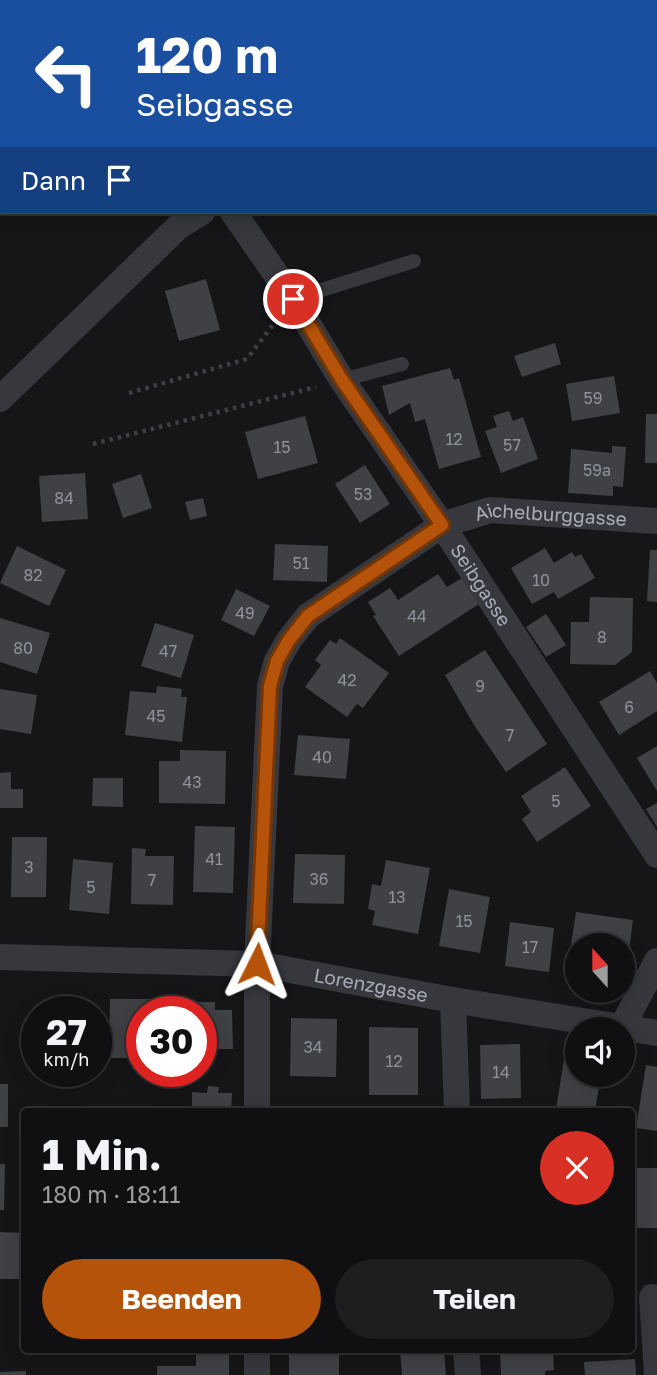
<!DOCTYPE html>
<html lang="de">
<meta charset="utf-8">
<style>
body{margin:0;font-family:"Golos Text",sans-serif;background:#1e1e20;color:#f1f3f6;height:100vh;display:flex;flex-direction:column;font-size:26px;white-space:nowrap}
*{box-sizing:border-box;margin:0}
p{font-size:23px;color:#9c9d9f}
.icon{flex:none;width:38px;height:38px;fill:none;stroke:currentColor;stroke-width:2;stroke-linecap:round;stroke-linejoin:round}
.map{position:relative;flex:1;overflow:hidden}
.sheet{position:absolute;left:21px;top:1108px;width:614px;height:245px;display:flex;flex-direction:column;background:#101012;border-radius:7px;box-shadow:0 4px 18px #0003,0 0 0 2px #303032}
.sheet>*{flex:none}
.hud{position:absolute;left:0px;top:0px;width:658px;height:214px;box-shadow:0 4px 18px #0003,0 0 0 2px #303032;background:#1a4fa0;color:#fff;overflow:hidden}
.needle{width:46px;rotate:339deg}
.tools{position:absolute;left:565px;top:933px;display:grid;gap:14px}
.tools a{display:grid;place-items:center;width:70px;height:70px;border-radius:50%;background:#101012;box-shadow:0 4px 18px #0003,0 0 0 2px #303032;font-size:35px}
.speed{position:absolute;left:21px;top:996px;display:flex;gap:14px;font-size:35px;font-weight:700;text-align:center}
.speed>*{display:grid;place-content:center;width:91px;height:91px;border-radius:50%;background:#101012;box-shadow:0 4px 18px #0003,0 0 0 2px #303032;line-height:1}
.speed small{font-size:18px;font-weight:400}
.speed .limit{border:10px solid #d22;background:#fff;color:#111}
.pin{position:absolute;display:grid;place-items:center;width:60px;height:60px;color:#fff;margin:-30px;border:4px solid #fff;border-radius:50%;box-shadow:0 2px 7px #0007}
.me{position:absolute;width:77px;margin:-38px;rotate:3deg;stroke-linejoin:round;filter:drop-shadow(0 0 5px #0008)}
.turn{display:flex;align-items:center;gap:24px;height:147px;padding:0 21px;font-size:32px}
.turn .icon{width:91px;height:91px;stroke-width:2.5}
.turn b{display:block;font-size:49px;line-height:60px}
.then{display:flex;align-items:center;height:66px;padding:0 21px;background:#0003;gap:14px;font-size:26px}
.round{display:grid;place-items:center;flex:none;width:74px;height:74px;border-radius:37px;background:#1e1e20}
.overview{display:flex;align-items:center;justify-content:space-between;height:119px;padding:0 21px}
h1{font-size:42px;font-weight:700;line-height:52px}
.action{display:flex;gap:14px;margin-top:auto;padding:14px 21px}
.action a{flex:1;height:80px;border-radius:42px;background:#b45309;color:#fff;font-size:28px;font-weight:700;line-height:80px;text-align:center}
.action a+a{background:#1e1e20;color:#f1f3f6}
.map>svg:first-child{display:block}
.building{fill:#404145}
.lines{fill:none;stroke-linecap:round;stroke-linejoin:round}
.path{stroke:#3d3f44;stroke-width:4.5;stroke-dasharray:3.5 5;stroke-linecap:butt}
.service{stroke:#37383d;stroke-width:14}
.minor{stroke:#37383d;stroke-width:26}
.route-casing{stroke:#753606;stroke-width:18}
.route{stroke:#b45309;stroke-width:12}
.labels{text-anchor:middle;stroke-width:7;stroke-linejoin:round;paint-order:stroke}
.number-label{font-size:16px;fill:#8e929b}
.street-label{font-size:19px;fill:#a8adb8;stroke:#111113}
</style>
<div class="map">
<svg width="657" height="1375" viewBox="0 0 657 1375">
<rect width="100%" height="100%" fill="#161618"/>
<path class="building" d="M206,279L220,330L179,341L165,291Z
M555,343L561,364L522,377L514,356Z
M450,368L454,380L459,378L481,457L439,469L425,419L415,422L410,403L389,415L382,386Z
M614,376L620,413L572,421L566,384Z
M509,411L513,421L523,417L538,459L501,473L485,431L497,427L493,416Z
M646,414H657V463H645Z
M305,416L318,463L258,479L245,432Z
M612,446L626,447L623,487L613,486V496L568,493L571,449L612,453Z
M365,465L390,504L360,523L335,484Z
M85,473L88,519L42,522L39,476Z
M141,474L152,508L123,518L112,484Z
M203,498L207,516L190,520L185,502Z
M275,544L328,546L327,582L273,580Z
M17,546L66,570L49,606L0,583Z
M545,548L554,563L572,552L575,557L581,554L595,578L558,599L554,592L532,604L511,568Z
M650,550H657V602L647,601Z
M438,574L447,587L462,578L479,604L399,656L373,616L376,615L368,602L390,588L398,600Z
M236,589L270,606L254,636L221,620Z
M590,597L633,598L632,652L615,665L570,664L571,622H589Z
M546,614L566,645L546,657L526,627Z
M0,618L50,633L37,674L0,662Z
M155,623L194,635L181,678L141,666Z
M340,638L389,673L363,708L357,704L347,717L305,687L321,665L315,660L330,640L336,644Z
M485,650L547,744L506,772L474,725L445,675Z
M650,671L657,683V711L619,735L599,702Z
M157,686L182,689L181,697H187L182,742L125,735L130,691L156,693Z
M0,689L37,695L31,734L0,729Z
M298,735L350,739L346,779L294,775Z
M657,746V791L637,758Z
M180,750L226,751L225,804L159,803V761H180Z
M565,767L591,806L537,842L522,819L531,812L521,796Z
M11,772V789H23V808H0V773Z
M93,778H123V807L92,806Z
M657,803V827L646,809Z
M195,826L235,827L233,893L193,892Z
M12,837H47L46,897H11Z
M132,848L146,849L145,856H174L173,905L131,904Z
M295,854L345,855L344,904L293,903Z
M73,859L113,863L109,914L69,910Z
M386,860L430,868L418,934L372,925L375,911L368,909L372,884L381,886Z
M449,889L490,897L480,953L439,946Z
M576,912L633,920L627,966H623V945H578V960L569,958Z
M510,922L554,928L549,972L505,966Z
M110,999H164L163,1012H142V1058H109Z
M61,1001H81V1012H42V1007H61Z
M192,1002H215V1010H232L233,1049H201V1012H192Z
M291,1018L337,1019L336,1077L290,1076Z
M369,1027L418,1028V1095H369Z
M520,1044L521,1098L481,1099L480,1045Z
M565,1054L578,1056V1074H601L595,1111L556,1109Z
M646,1065L657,1067V1131L636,1128Z
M0,1084H8V1127H0Z
M208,1086L219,1087L218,1093H232L231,1111H192V1092L207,1093Z
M0,1164H5L4,1210H0Z
M632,1168H657V1228H632Z
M0,1232L24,1233V1279H0Z
M289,1349H339V1375H289Z
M400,1349H444L446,1375H402Z
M500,1349H553L554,1370L545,1371V1375H501Z
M196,1355H229V1375H157V1366H196Z
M635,1359L636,1375H585L584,1362Z
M26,1371V1375H0V1372Z"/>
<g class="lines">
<path class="path" d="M129,393L247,359L275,322
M93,444L316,387"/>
<path class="service" d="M293,299L414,261
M342,380L402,364"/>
<g class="minor">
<path id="s1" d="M233,212L293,299L342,380L442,525L657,855"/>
<path d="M0,399L178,227L202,212"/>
<path id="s2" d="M0,957L257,964L453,1000L657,1033"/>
<path d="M453,1000L457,1111"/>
<path d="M622,1027L657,961"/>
<path id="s3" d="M257,1111V964L270,686L277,661L289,640L308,616L442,525L490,510L657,521"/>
<path d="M652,1297L657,1375"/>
<path d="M257,1349V1375"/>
<path d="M466,1349L468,1375"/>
</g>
</g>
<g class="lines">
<defs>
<path id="route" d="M257,964L270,686L277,661L289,640L308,616L442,525L342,380L293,299"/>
</defs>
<use href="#route" class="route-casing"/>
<use href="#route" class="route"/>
</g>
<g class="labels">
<g class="number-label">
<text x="593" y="404">59</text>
<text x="454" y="445">12</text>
<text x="512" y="451">57</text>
<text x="282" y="453">15</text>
<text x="597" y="476">59a</text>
<text x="363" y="500">53</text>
<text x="64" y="504">84</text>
<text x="301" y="569">51</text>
<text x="33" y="581">82</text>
<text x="541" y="586">10</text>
<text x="245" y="619">49</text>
<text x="417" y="622">44</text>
<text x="602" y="643">8</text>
<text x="23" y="654">80</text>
<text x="168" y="657">47</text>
<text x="347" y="686">42</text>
<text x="480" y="692">9</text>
<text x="629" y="713">6</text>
<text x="156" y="722">45</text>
<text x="510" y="741">7</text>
<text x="322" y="763">40</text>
<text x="192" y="788">43</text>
<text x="556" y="807">5</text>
<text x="214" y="865">41</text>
<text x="29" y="873">3</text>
<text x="319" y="885">36</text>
<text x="152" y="886">7</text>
<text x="91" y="893">5</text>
<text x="397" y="903">13</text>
<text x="464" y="927">15</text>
<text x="530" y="953">17</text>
<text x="313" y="1053">34</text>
<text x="394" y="1067">12</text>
<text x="501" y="1078">14</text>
</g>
<g class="street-label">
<text dy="7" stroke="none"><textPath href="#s3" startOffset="779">Aichelburggasse</textPath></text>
<text dy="7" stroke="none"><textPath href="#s1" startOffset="448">Seibgasse</textPath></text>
<text dy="7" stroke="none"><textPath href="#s2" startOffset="373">Lorenzgasse</textPath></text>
</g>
</g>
</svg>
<div class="tools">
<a><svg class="needle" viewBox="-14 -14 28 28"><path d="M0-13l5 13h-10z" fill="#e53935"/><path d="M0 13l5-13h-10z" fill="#9c9d9f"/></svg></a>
<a><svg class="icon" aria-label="sound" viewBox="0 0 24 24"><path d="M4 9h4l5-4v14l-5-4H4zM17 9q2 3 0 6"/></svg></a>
</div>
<div class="speed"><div>27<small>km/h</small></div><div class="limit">30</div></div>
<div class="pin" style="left:293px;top:299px;background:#d93025"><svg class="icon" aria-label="arrive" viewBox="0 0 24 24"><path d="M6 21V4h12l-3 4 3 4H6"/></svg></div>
<svg class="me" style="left:257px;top:964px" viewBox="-20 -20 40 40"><path d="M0-17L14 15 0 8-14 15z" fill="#b45309" stroke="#fff" stroke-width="4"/></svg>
<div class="hud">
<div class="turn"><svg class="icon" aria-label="left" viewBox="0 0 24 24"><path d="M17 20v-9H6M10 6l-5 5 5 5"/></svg><div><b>120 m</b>Seibgasse</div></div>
<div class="then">Dann<svg class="icon" aria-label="arrive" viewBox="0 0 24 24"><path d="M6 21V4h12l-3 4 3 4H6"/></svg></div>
</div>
<section class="sheet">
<div class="overview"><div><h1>1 Min.</h1><p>180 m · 18:11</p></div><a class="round" style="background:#d93025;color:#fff"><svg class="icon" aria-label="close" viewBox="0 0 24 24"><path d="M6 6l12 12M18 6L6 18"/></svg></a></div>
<div class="action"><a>Beenden</a><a>Teilen</a></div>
</section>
</div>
